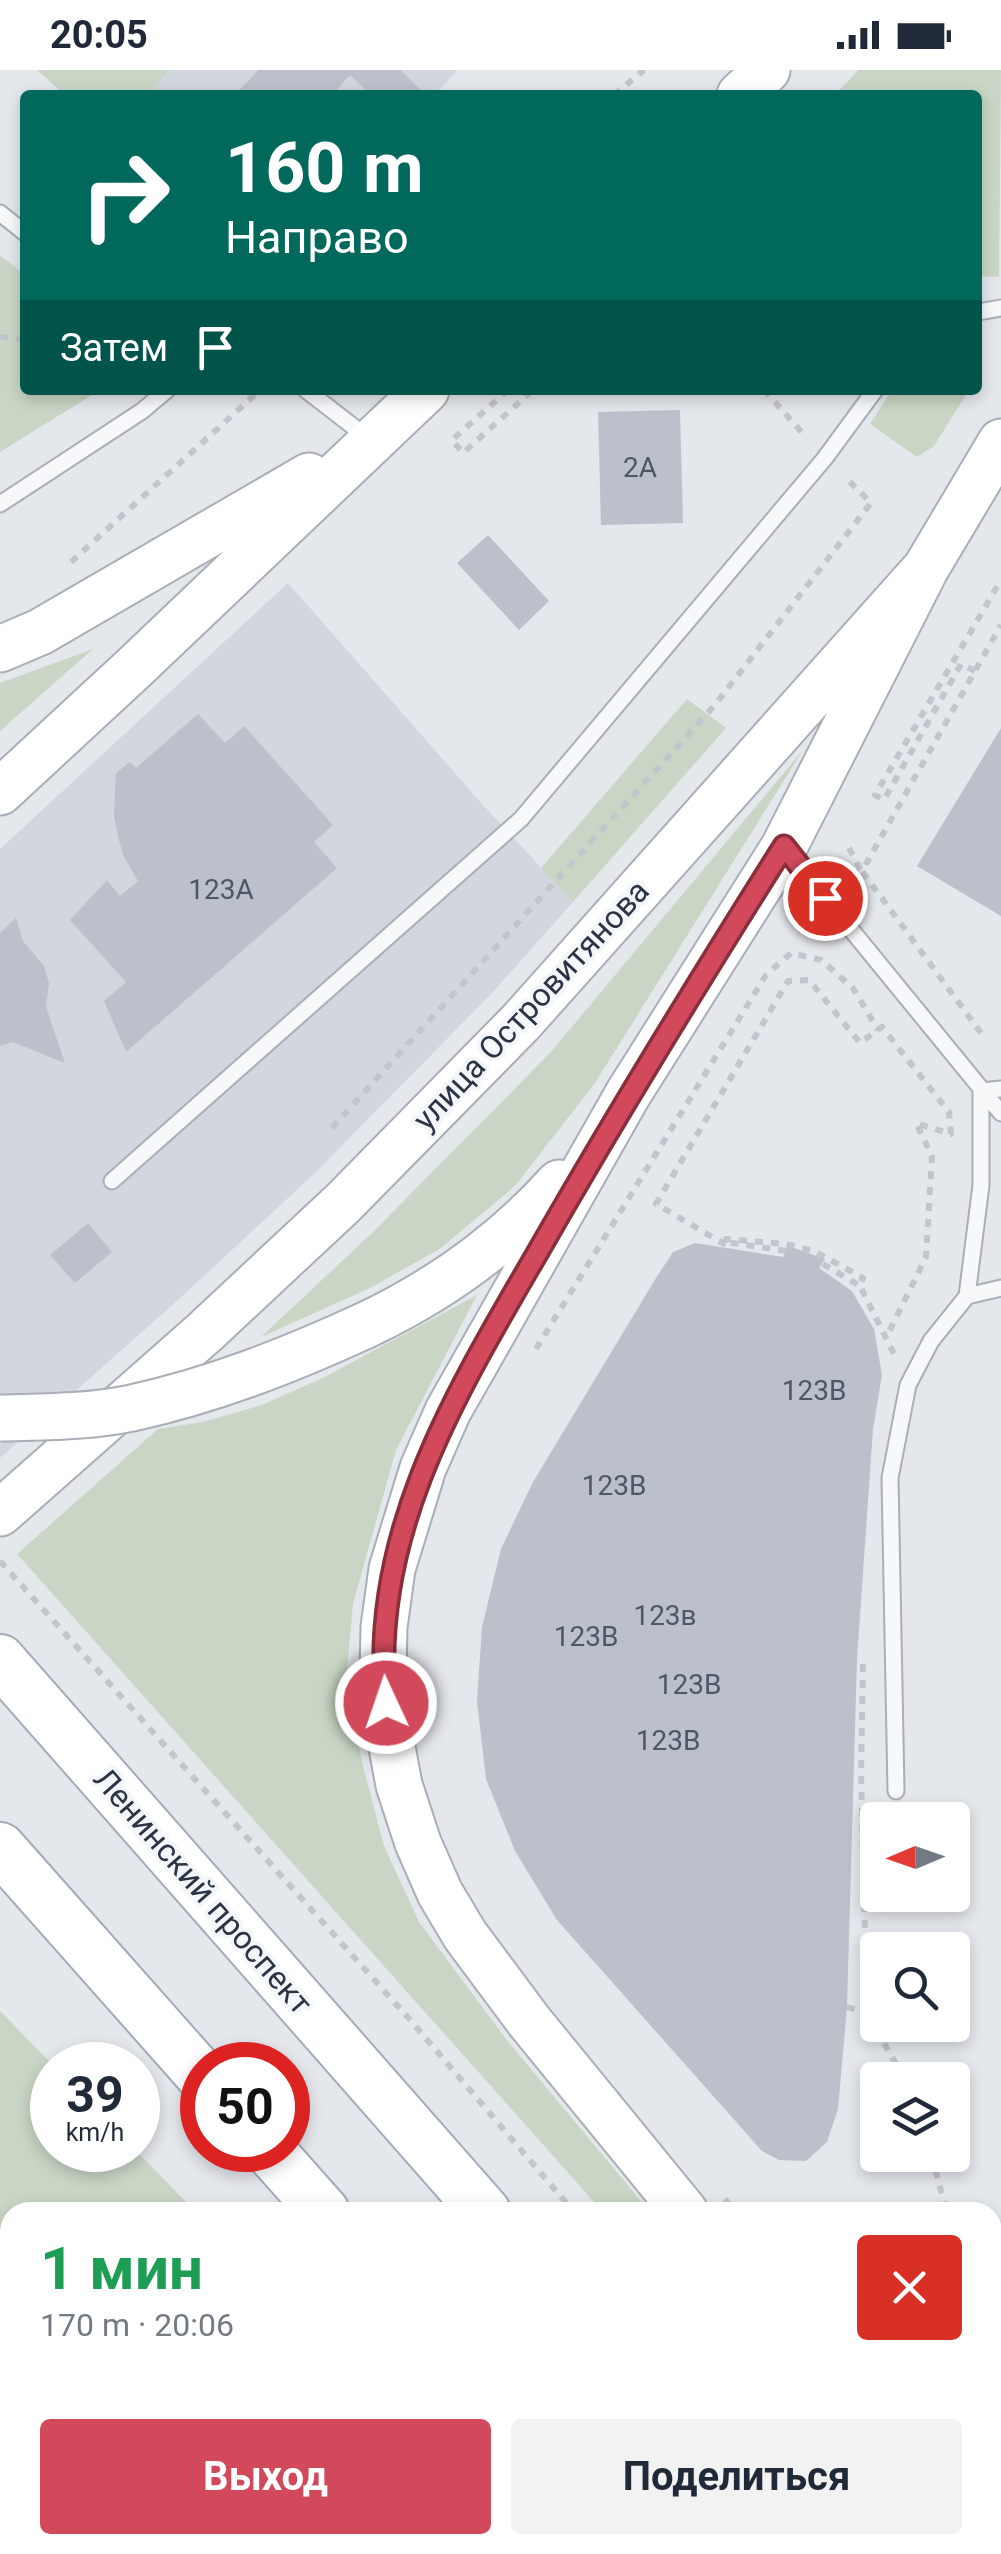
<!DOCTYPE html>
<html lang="ru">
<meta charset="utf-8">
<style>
body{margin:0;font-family:Roboto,sans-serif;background:#f2f2f3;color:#1f2937;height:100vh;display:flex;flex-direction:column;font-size:38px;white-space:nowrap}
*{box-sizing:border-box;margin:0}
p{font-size:32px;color:#747a83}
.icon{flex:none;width:55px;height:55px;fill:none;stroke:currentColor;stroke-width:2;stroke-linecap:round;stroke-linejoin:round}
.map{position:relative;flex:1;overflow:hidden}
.panel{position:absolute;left:0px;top:2132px;width:1002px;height:352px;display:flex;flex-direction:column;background:#fff;border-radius:30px 30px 0 0;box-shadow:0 5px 15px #0003}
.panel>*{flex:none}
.top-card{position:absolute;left:20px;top:20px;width:962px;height:305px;border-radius:10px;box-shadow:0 5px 15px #0003;background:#00695c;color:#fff;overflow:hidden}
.needle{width:65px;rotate:268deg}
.buttons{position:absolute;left:860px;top:1732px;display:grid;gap:20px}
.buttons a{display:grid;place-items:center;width:110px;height:110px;border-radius:10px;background:#fff;box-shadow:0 5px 15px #0003;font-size:50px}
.speed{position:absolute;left:30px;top:1972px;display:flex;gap:20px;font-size:50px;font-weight:700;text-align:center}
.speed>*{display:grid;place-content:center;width:130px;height:130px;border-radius:50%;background:#fff;box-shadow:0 5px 15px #0003;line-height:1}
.speed small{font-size:25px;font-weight:400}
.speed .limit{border:15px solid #d22;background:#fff;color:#111}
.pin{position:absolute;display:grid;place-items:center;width:85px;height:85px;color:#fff;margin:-42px;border:5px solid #fff;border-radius:50%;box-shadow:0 2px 10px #0007}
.me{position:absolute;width:110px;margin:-55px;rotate:357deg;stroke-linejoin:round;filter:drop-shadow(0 0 8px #0008)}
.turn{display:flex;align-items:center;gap:35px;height:210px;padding:0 40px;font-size:45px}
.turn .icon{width:130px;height:130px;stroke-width:2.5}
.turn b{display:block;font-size:70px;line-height:85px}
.then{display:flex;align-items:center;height:95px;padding:0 40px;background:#0003;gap:20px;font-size:38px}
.round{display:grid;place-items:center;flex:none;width:105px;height:105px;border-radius:10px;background:#f2f2f3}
.overview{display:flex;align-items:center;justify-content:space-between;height:170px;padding:0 40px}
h1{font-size:60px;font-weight:700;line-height:75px;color:#1e9e55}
.action{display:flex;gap:20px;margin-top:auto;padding:20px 40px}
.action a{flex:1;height:115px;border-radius:10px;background:#d1495b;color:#fff;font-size:40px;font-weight:700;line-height:115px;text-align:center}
.action a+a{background:#f2f2f3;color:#1f2937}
.status{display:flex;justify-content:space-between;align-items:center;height:70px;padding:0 50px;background:#fff;direction:ltr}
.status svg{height:28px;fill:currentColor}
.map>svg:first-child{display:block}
.built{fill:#d2d6de}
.green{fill:#c9d6c5}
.building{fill:#bbc0ca}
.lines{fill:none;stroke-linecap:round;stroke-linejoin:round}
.lane-casing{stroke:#a9aeb7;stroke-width:19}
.secondary-casing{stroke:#a9aeb7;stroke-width:49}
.primary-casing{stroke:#a3abb8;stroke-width:54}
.path{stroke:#c2c5cb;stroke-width:6;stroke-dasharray:8 8;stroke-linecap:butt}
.lane{stroke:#f7f8fa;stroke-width:15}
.secondary{stroke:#fff;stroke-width:45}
.primary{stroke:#fff;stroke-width:50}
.secondary-bridge-casing{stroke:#a9aeb7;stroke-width:49;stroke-linecap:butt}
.secondary-bridge{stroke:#fff;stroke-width:45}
.route-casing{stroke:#882f3b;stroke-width:25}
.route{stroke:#d1495b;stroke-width:18}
.labels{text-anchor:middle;stroke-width:8;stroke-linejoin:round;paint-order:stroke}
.number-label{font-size:28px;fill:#4f5766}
.street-label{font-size:32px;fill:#2b3445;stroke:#f4f6f9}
</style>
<div class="status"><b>20:05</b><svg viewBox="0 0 49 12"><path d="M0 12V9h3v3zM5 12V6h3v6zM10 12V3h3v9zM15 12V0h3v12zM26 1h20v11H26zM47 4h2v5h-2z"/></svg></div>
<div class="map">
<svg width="1001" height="2484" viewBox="0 0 1001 2484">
<rect width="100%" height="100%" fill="#e4e7ec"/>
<path class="built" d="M170,0H456V2L434,25H148Z
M288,513L483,735L573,832L492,923L315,1103L178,1230L0,1388V779Z"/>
<path class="green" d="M37,0H170L148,25H65Z
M858,0H1001L999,207L978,206V25H835Z
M0,185L25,205V320H100L0,382Z
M892,320H969L934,376L917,387L870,354Z
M93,579L0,661V613Z
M687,629L726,658L573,832L541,798Z
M803,680L595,1013L515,1116L441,1178L370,1218L261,1267L372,1163L551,982Z
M477,1225L396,1380L353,1534L346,1610L362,1692L384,1776L419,1852L506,1969L650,2142H603L17,1484L158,1359L203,1352L262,1335L325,1307Z
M0,1941L53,1995L52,2080H135L196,2142H10V2349L0,2344Z
M254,2475H472L480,2484H271Z"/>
<path class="building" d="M258,0H400L426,25H371L350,5L332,25H235Z
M680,340L683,453L601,455L598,342Z
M488,465L549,531L519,560L457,493Z
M198,644L225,673L244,656L333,755L314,772L337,798L126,982L104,931L126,912L70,850L107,810L120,826L138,811L124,787L118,767L114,745L116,703L130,692L136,698Z
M1001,658V846L917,796Z
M16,848L23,871L44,896L49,913L46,937L65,993L13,972L0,976V863Z
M88,1153L112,1182L75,1213L50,1185Z
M695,1173L783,1187L788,1176L825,1189L819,1198L852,1221L874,1259L882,1305L873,1359L857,1589L847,1937L838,2039L827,2072L806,2091L779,2090L762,2081L557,1850L515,1781L486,1709L477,1631L482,1557L501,1479L533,1412L656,1208L673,1182Z"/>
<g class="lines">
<defs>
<path id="lane" d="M0,143L25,163
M978,242L1001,238
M306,320L368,368
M0,434L142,341L167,320
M786,780L1001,1043
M112,1111L521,749L825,388L875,320
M967,1226L1001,1218
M896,1721L890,1408L908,1315L931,1271L967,1226L981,1115V1021L1001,1019"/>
<path id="secondary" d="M740,25L767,0
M0,579L40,562L309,406
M0,722L135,597L426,320
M366,1255C440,1220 504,1174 559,1113
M0,1443L206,1261L343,1133L521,952L926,498L1001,372
M685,2142L529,1951L465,1865L440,1823L418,1773L399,1715L389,1661L383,1604L384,1557L392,1499L423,1398L448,1341L628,1024L784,777L926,498
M953,2475L960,2484"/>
<path id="primary" d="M0,1590L485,2142
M0,1778L202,2006
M269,2080L324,2142
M0,2399L10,2404
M147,2475L164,2484
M616,2475L623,2484
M777,2475L784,2484"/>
</defs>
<use href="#lane" class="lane-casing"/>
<use href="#secondary" class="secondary-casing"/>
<use href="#primary" class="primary-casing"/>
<path class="path" d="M614,25L644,0
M0,267L25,270
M508,320L452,370L463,383L533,320
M764,320L807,368
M71,492L260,320
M975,601L961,594L884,730L875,725L1001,510
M849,778L861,800
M981,963L862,801L1001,555
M332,1058L714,636L871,433L844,406
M726,1172V1169L786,1174L814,1181L863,1208L860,1216L894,1284
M786,1181L726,1172V1175L656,1134L788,911L809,910L860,973L882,957L949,1042L951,1064L916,1053L932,1086L926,1187L887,1266
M823,1194L860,1216
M536,1279L766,905L791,883L821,890L853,918L878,960
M0,1491L412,1952L574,2142
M863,1594L861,1703L867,1943L905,2010
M847,1937L867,1943
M931,2085L947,2142
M725,2129L736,2142
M508,2475L516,2484
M875,2475L884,2484
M0,2481L7,2484"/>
<use href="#lane" class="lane"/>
<use href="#secondary" class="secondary"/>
<use href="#primary" class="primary"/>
<defs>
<path id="secondary-bridge" d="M0,1348C43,1347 90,1347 132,1338C214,1320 290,1290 366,1255"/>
</defs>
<use href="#secondary-bridge" class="secondary-bridge-casing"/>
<use href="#secondary-bridge" class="secondary-bridge"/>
</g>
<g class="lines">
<defs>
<path id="route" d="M386,1633C367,1454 469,1303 554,1154C628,1026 705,901 784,776L825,828"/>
</defs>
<use href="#route" class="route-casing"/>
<use href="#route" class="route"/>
</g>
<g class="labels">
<g class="number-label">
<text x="640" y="407">2А</text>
<text x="221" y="829">123А</text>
<text x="814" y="1330">123В</text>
<text x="614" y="1425">123В</text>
<text x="665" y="1555">123в</text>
<text x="586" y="1576">123В</text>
<text x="689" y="1624">123В</text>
<text x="668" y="1680">123В</text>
</g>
<g class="street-label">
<text transform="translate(531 935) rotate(-47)" y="11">улица Островитянова</text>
<text transform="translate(203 1821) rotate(49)" y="11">Ленинский проспект</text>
</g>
</g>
</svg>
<div class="buttons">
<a><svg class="needle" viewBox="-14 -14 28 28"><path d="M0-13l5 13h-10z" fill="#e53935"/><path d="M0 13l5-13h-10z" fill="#747a83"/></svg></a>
<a><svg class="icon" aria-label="search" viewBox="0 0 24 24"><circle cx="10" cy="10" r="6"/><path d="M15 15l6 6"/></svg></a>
<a><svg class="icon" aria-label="layers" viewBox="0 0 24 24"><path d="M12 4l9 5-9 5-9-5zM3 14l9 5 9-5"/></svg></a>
</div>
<div class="speed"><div>39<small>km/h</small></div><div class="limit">50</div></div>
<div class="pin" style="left:825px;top:828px;background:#d93025"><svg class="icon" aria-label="arrive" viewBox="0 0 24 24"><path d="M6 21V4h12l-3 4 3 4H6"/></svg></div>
<svg class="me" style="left:386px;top:1633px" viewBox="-20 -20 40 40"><circle r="17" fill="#d1495b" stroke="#fff" stroke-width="3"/><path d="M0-11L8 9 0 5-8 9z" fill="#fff"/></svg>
<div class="top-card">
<div class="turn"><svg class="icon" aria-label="right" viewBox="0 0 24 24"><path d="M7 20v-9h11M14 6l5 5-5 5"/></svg><div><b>160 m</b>Направо</div></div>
<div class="then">Затем<svg class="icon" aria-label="arrive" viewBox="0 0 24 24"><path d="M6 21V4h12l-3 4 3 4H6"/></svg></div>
</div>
<section class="panel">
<div class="overview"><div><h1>1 мин</h1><p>170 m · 20:06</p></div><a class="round" style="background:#d93025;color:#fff"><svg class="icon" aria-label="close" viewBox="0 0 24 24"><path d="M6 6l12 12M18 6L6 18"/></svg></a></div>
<div class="action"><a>Выход</a><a>Поделиться</a></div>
</section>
</div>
